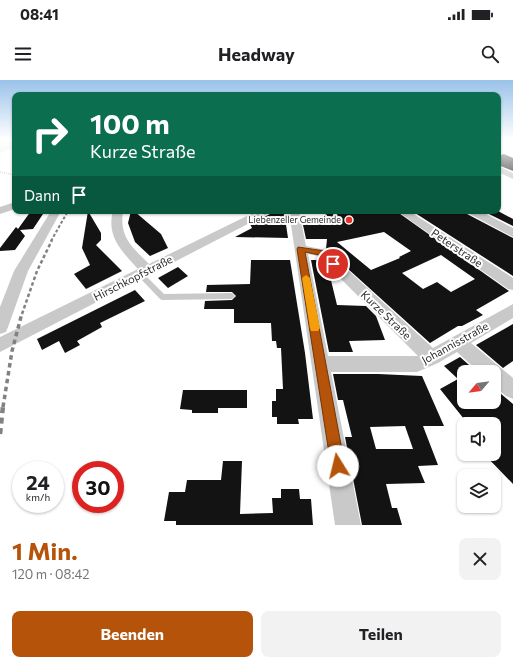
<!DOCTYPE html>
<html lang="de">
<meta charset="utf-8">
<style>
body{margin:0;font-family:Commissioner,sans-serif;background:#f2f2f2;color:#202124;height:100vh;display:flex;flex-direction:column;font-size:15px;white-space:nowrap}
*{box-sizing:border-box;margin:0}
p{font-size:13px;color:#757577}
.icon{flex:none;width:22px;height:22px;fill:none;stroke:currentColor;stroke-width:2;stroke-linecap:round;stroke-linejoin:round}
.map{position:relative;height:445px;overflow:hidden}
.side{display:flex;flex-direction:column;background:#fff;flex:1}
.side>*{flex:none}
.top-card{position:absolute;left:12px;top:12px;width:489px;height:122px;border-radius:8px;box-shadow:0 1px 3px #0004;background:#0b6e4f;color:#fff;overflow:hidden}
.needle{width:26px;rotate:241deg}
.buttons{position:absolute;left:457px;top:285px;display:grid;gap:8px}
.buttons a{display:grid;place-items:center;width:44px;height:44px;border-radius:8px;background:#fff;box-shadow:0 1px 3px #0004;font-size:20px}
.speed{position:absolute;left:12px;top:381px;display:flex;gap:8px;font-size:20px;font-weight:700;text-align:center}
.speed>*{display:grid;place-content:center;width:52px;height:52px;border-radius:50%;background:#fff;box-shadow:0 1px 3px #0004;line-height:1}
.speed small{font-size:10px;font-weight:400}
.speed .limit{border:6px solid #d22;background:#fff;color:#111}
.pin{position:absolute;display:grid;place-items:center;width:34px;height:34px;color:#fff;margin:-17px;border:2px solid #fff;border-radius:50%;box-shadow:0 1px 4px #0007}
.me{position:absolute;width:44px;margin:-22px;rotate:351deg;stroke-linejoin:round;filter:drop-shadow(0 0 3px #0008)}
.turn{display:flex;align-items:center;gap:14px;height:84px;padding:0 12px;font-size:18px}
.turn .icon{width:52px;height:52px;stroke-width:2.5}
.turn b{display:block;font-size:28px;line-height:34px}
.then{display:flex;align-items:center;height:38px;padding:0 12px;background:#0003;gap:8px;font-size:15px}
.round{display:grid;place-items:center;flex:none;width:42px;height:42px;border-radius:8px;background:#f2f2f2}
.headline{display:flex;align-items:center;justify-content:space-between;height:68px;padding:0 12px}
h1{font-size:24px;font-weight:700;line-height:30px;color:#b45309}
.primary-button{display:flex;gap:8px;margin-top:auto;padding:8px 12px}
.primary-button a{flex:1;height:46px;border-radius:8px;background:#b45309;color:#fff;font-size:16px;font-weight:700;line-height:46px;text-align:center}
.primary-button a+a{background:#f2f2f2;color:#202124}
.status{display:flex;justify-content:space-between;align-items:center;height:28px;padding:0 20px;background:#fff;direction:ltr}
.status svg{height:11px;fill:currentColor}
header{display:flex;justify-content:space-between;align-items:center;height:52px;padding:0 12px;background:#fff;font-size:18px;font-weight:700}
.map>svg:first-child{display:block}
.green{fill:#e0ead8}
.building{fill:#131313;fill-rule:evenodd}
.lines{fill:none;stroke-linecap:round;stroke-linejoin:round}
.path{stroke:#c9c9c9;stroke-width:1.5;stroke-dasharray:1 1;stroke-linecap:butt}
.lane{fill:#c9c9c9;fill-rule:evenodd}
.street{fill:#c9c9c9;fill-rule:evenodd}
.rail-far3{stroke:#818181;stroke-width:2;stroke-dasharray:3 2;stroke-linecap:butt}
.rail-far2{stroke:#818181;stroke-width:2.5;stroke-dasharray:3.5 2.5;stroke-linecap:butt}
.rail-far1{stroke:#818181;stroke-width:3.5;stroke-dasharray:4.5 3.5;stroke-linecap:butt}
.rail{stroke:#818181;stroke-width:4.5;stroke-dasharray:6 4.5;stroke-linecap:butt}
.route{fill:#b45309;stroke:#753606}
.slow{fill:#f59e0b}
.poi-dot{fill:#e93027;stroke:#fff;stroke-width:1.5}
.labels{text-anchor:middle;stroke-width:4;stroke-linejoin:round;paint-order:stroke}
.far-poi-label{font-size:9px;fill:#2c2c2c;stroke:#fff;text-anchor:end}
.street-label{font-size:11px;fill:#2c2c2c;stroke:#fff}
</style>
<div class="status"><b>08:41</b><svg viewBox="0 0 49 12"><path d="M0 12V9h3v3zM5 12V6h3v6zM10 12V3h3v9zM15 12V0h3v12zM26 1h20v11H26zM47 4h2v5h-2z"/></svg></div>
<header><svg class="icon" aria-label="menu" viewBox="0 0 24 24"><path d="M4 6h16M4 12h16M4 18h16"/></svg>Headway<svg class="icon" aria-label="search" viewBox="0 0 24 24"><circle cx="10" cy="10" r="6"/><path d="M15 15l6 6"/></svg></header>
<div class="map">
<svg width="513" height="445" viewBox="0 0 513 445">
<rect width="100%" height="100%" fill="#fff"/>
<path class="green" d="M0,59H15V68L0,73Z"/>
<path class="building" d="M504,74L513,78V91L498,85V76Z
M31,131H45L33,149L20,150L25,156L15,170L0,171V168L16,147L18,149Z
M88,131L101,153V160L96,165L122,191L86,209L74,194L90,185L82,168Z
M131,131H134L161,154L168,168L150,176L135,162L128,143Z
M271,131H284L288,158L235,157L252,148L250,144L270,134Z
M322,131H396L509,211L476,230L483,235L462,246H458L430,263L326,169L327,159H306L303,145L332,143ZM384,152L411,171L399,177L400,178L371,190L337,162ZM441,175L475,199L451,212L437,202L423,209L402,193Z
M412,131H466L467,134L513,158V196Z
M483,131H498L513,139V146Z
M251,180H290L305,273L313,339H298L299,344H277V337H272V321H276V309H283L281,268H277L276,261H272L271,243H234V229H204L205,221L232,220L236,216L232,212H206L207,205L250,204Z
M311,180H320L328,188L337,225L366,226L376,236L385,260L349,261L353,272H329Z
M178,187L188,196L168,208L158,198Z
M135,210L145,221L100,243L102,247L77,261L80,265L65,273L59,261L42,270L37,259Z
M513,244V281L503,288L476,265Z
M460,277L477,292H464V322H494V308L513,324V404L484,374H494V344H468L440,309L458,299L444,286Z
M333,294H378L422,296L444,346H423L438,385L418,386L425,403L386,404L392,428H397L402,445H362L345,357H352L343,320H338ZM405,346L413,369H376L370,347Z
M183,310H247V328H218V333H192V330L180,329Z
M223,381H242L240,434L273,433L272,418H281V409H299L300,419H311L313,445H176V441H164L169,412H185L187,400H221Z"/>
<g class="lines">
<path class="path" d="M0,92L15,95"/>
<path class="lane" d="M139,193H143L164,214L232,213L235,216L232,219L162,220L160,219L139,197L138,195Z"/>
<path class="street" d="M498,86L513,93V99L498,92Z
M15,122V129L0,134V127Z
M51,131H61L28,191L8,247L6,252L0,254V227L14,191Z
M113,131H123C119,157 132,167 149,184L257,131H270L269,133L0,272V257L138,189C122,171 106,157 113,131Z
M289,131H299L306,166L326,170L433,268L513,224V238L471,263L513,298V319L506,316L494,306V292H479L457,272L438,283L417,292H331L361,445H335ZM308,174L318,176L418,276H328Z
M397,131H409L513,198V210L508,209Z
M467,131H480L513,148V157L468,133Z"/>
<path class="rail-far3" d="M51,161L68,131"/>
<path class="rail-far2" d="M22,234L37,191L52,160"/>
<path class="rail-far1" d="M3,327L12,271L22,233"/>
<path class="rail" d="M0,354L3,326"/>
</g>
<linearGradient id="sky" x2="0" y2="1"><stop stop-color="#99c2e9"/><stop offset="0.49" stop-color="#fff"/><stop offset="1" stop-color="#fff" stop-opacity="0"/></linearGradient>
<rect width="513" height="121" fill="url(#sky)"/>
<path class="route" d="M298,167L325,171L337,184L336,186H330L319,175L305,172L345,386L343,391L338,393L333,391L331,386L297,169Z"/>
<path class="slow" d="M306,195L310,198L320,248L318,251H311L310,248L302,198Z"/>
<circle class="poi-dot" cx="349" cy="140" r="4"/>
<g class="labels">
<g class="far-poi-label">
<text x="341" y="143">Liebenzeller Gemeinde</text>
</g>
<g class="street-label">
<text transform="translate(457 168) rotate(34)" y="4">Peterstraße</text>
<text transform="translate(133 198) rotate(-27)" y="4">Hirschkopfstraße</text>
<text transform="translate(386 235) rotate(44)" y="4">Kurze Straße</text>
<text transform="translate(455 263) rotate(-29)" y="4">Johannisstraße</text>
</g>
</g>
</svg>
<div class="buttons">
<a><svg class="needle" viewBox="-14 -14 28 28"><path d="M0-13l5 13h-10z" fill="#e53935"/><path d="M0 13l5-13h-10z" fill="#757577"/></svg></a>
<a><svg class="icon" aria-label="sound" viewBox="0 0 24 24"><path d="M4 9h4l5-4v14l-5-4H4zM17 9q2 3 0 6"/></svg></a>
<a><svg class="icon" aria-label="layers" viewBox="0 0 24 24"><path d="M12 4l9 5-9 5-9-5zM3 14l9 5 9-5"/></svg></a>
</div>
<div class="speed"><div>24<small>km/h</small></div><div class="limit">30</div></div>
<div class="pin" style="left:333px;top:184px;background:#d93025"><svg class="icon" aria-label="arrive" viewBox="0 0 24 24"><path d="M6 21V4h12l-3 4 3 4H6"/></svg></div>
<svg class="me" style="left:338px;top:386px" viewBox="-20 -20 40 40"><circle r="19" fill="#fff"/><path d="M0-13L10 11 0 6-10 11z" fill="#b45309"/></svg>
<div class="top-card">
<div class="turn"><svg class="icon" aria-label="right" viewBox="0 0 24 24"><path d="M7 20v-9h11M14 6l5 5-5 5"/></svg><div><b>100 m</b>Kurze Straße</div></div>
<div class="then">Dann<svg class="icon" aria-label="arrive" viewBox="0 0 24 24"><path d="M6 21V4h12l-3 4 3 4H6"/></svg></div>
</div>
</div>
<section class="side">
<div class="headline"><div><h1>1 Min.</h1><p>120 m · 08:42</p></div><a class="round"><svg class="icon" aria-label="close" viewBox="0 0 24 24"><path d="M6 6l12 12M18 6L6 18"/></svg></a></div>
<div class="primary-button"><a>Beenden</a><a>Teilen</a></div>
</section>
